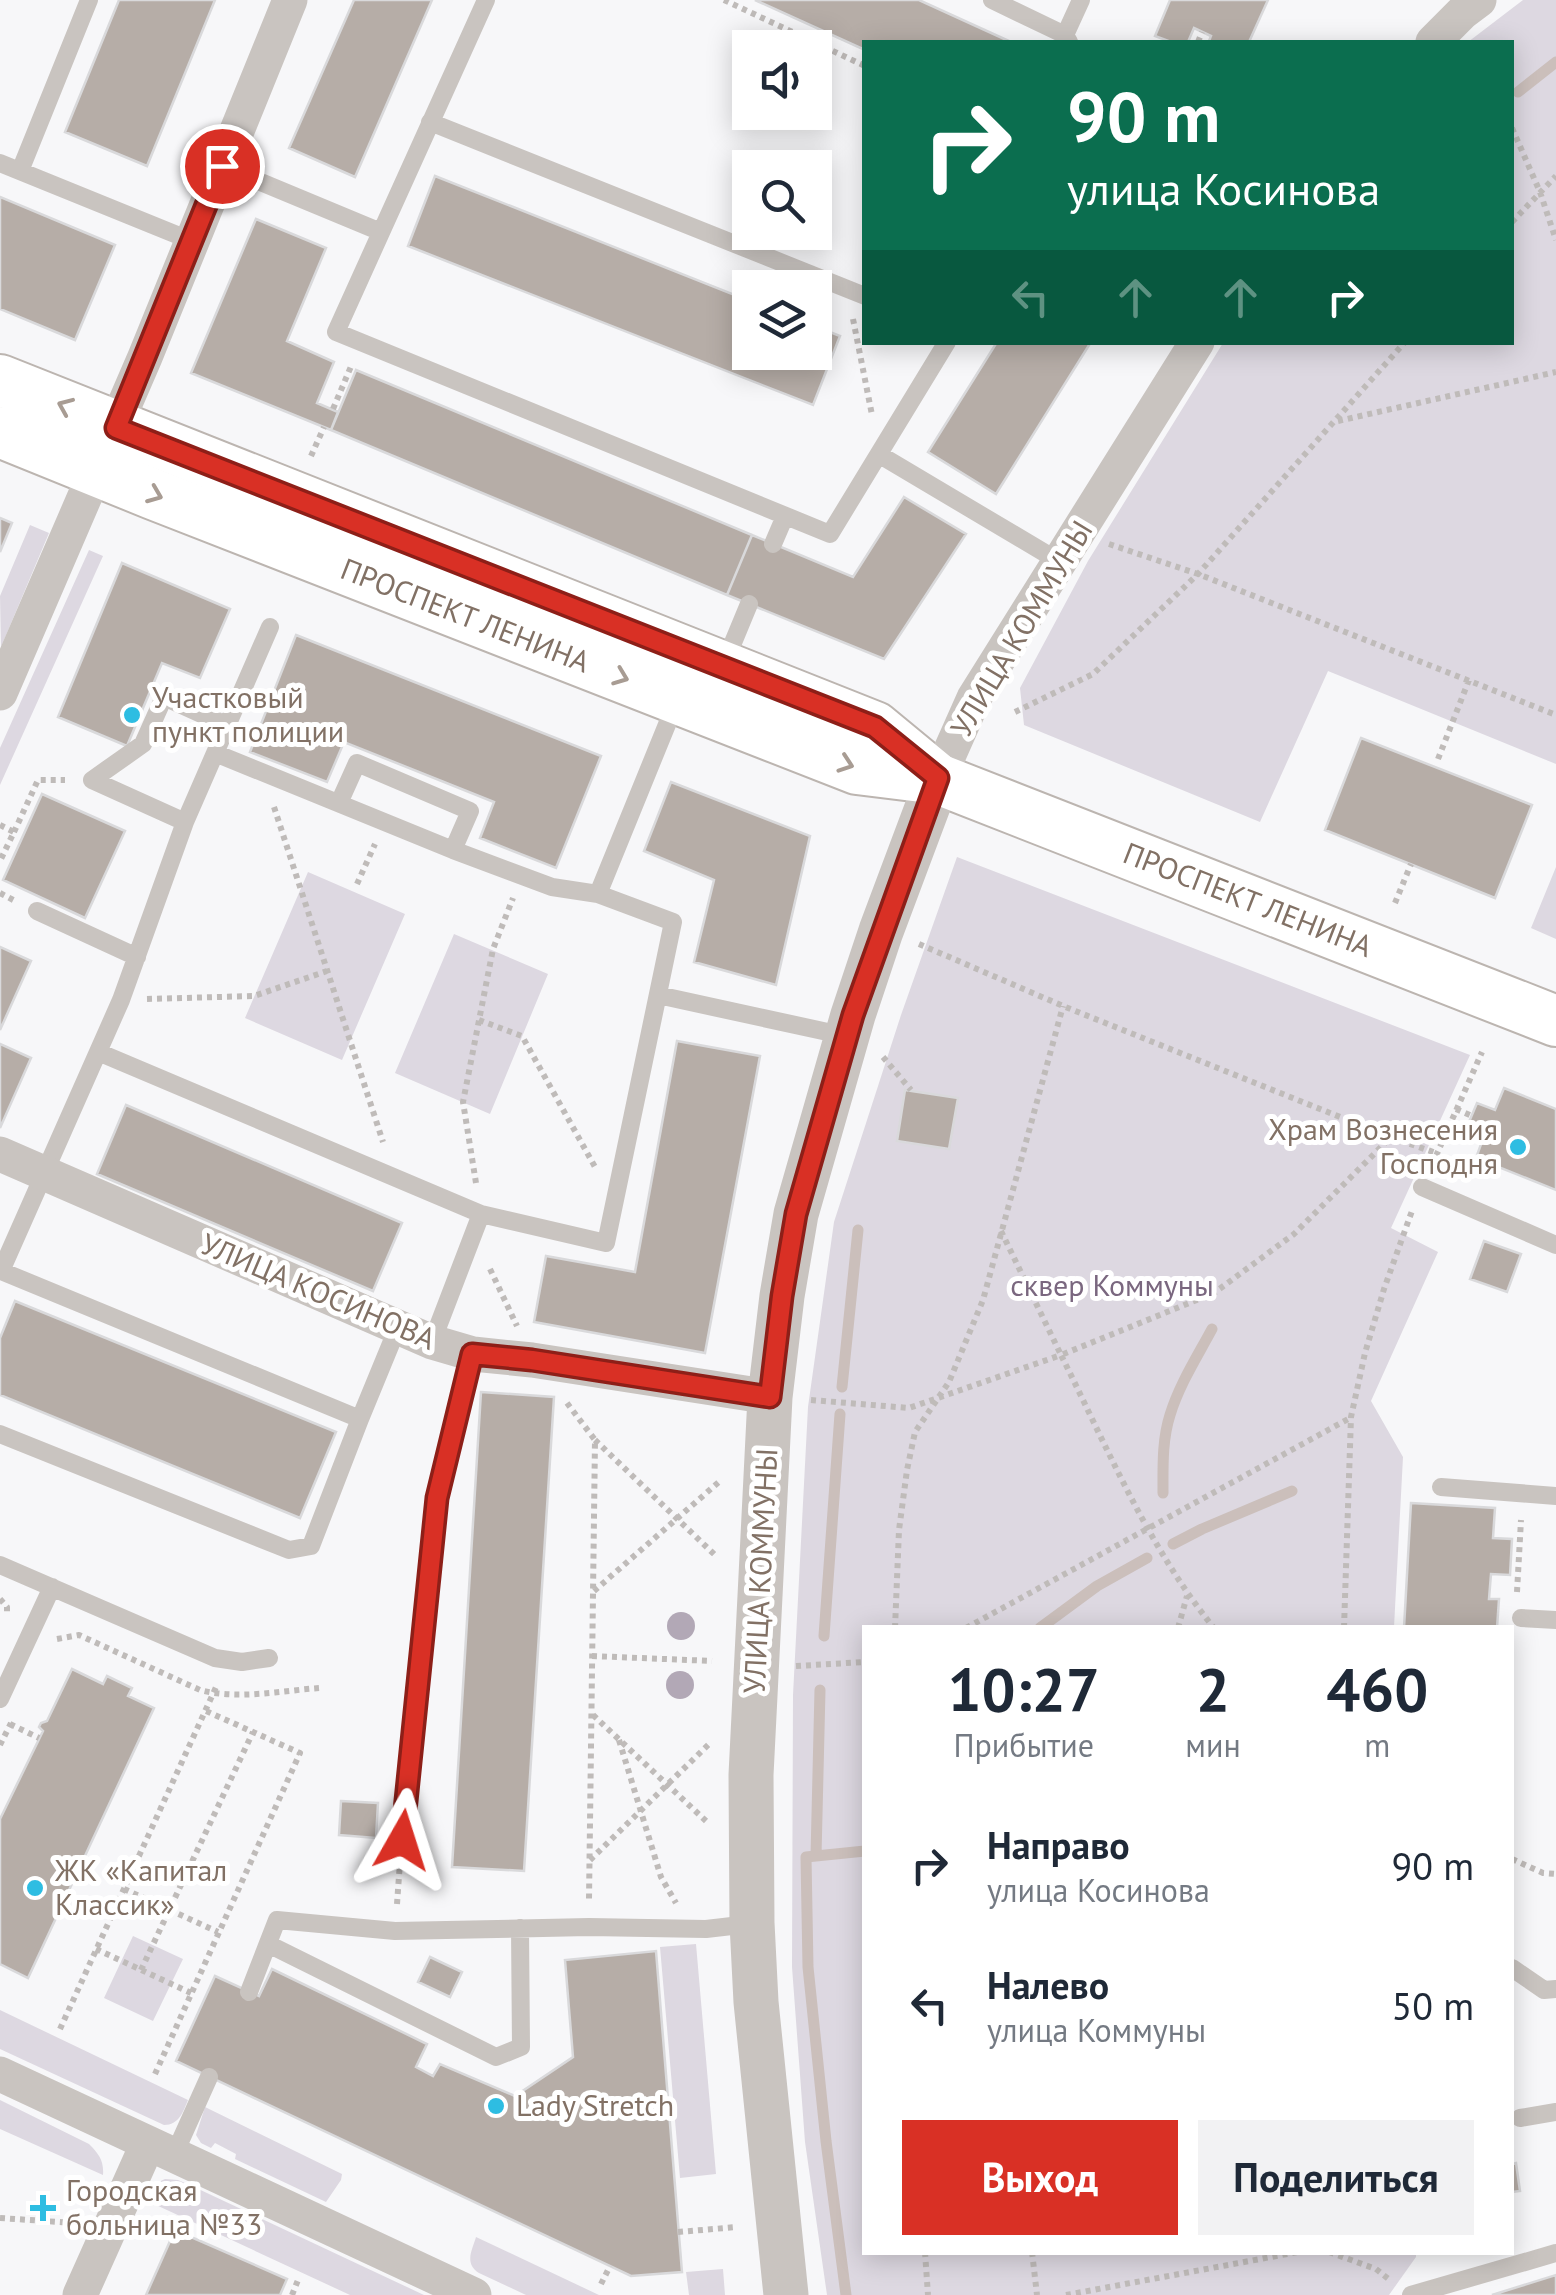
<!DOCTYPE html>
<html lang="ru">
<meta charset="utf-8">
<style>
body{margin:0;font-family:"PT Sans",sans-serif;background:#f2f2f3;color:#1f2937;height:100vh;display:flex;flex-direction:column;font-size:38px;white-space:nowrap}
*{box-sizing:border-box;margin:0}
p{font-size:32px;color:#747a83}
.icon{flex:none;width:55px;height:55px;fill:none;stroke:currentColor;stroke-width:2;stroke-linecap:round;stroke-linejoin:round}
.map{position:relative;flex:1;overflow:hidden}
.details{position:absolute;left:862px;top:1625px;width:652px;height:630px;display:flex;flex-direction:column;background:#fff;border-radius:0px;box-shadow:0 5px 25px #0003}
.details>*{flex:none}
.hud{position:absolute;left:862px;top:40px;width:652px;height:305px;border-radius:0px;box-shadow:0 5px 25px #0003;background:#0b6e4f;color:#fff;overflow:hidden}
.fabs{position:absolute;left:732px;top:30px;display:grid;gap:20px}
.fabs a{display:grid;place-items:center;width:100px;height:100px;border-radius:0px;background:#fff;box-shadow:0 5px 25px #0003;font-size:50px}
.pin{position:absolute;display:grid;place-items:center;width:85px;height:85px;color:#fff;margin:-42px;border:5px solid #fff;border-radius:50%;box-shadow:0 2px 10px #0007}
.me{position:absolute;width:110px;margin:-55px;rotate:6deg;stroke-linejoin:round;filter:drop-shadow(0 0 8px #0008)}
.turn{display:flex;align-items:center;gap:35px;height:210px;padding:0 40px;font-size:45px}
.turn .icon{width:130px;height:130px;stroke-width:2.5}
.turn b{display:block;font-size:70px;line-height:85px}
.lanes{display:flex;align-items:center;height:95px;padding:0 40px;background:#0003;justify-content:center;gap:50px;direction:ltr}
.lanes .off{opacity:.35}
.eta{display:flex;justify-content:space-evenly;align-items:center;height:170px;text-align:center}
.eta b{font-size:60px;font-weight:600;line-height:70px}
.primary-button{display:flex;gap:20px;margin-top:auto;padding:20px 40px}
.primary-button a{flex:1;height:115px;border-radius:0px;background:#d93025;color:#fff;font-size:40px;font-weight:600;line-height:115px;text-align:center}
.primary-button a+a{background:#f2f2f3;color:#1f2937}
ul{padding:0;list-style:none}
li{display:flex;align-items:center;gap:30px;height:140px;padding:0 40px}
li div{flex:1}
li b{display:block;font-size:38px}
li em{font-style:normal}
.map>svg:first-child{display:block}
.green{fill:#ddd8e1}
.lines{fill:none;stroke-linecap:round;stroke-linejoin:round}
.stream{stroke:#cbbfbb;stroke-width:11}
.building{fill:#b6ada7;stroke:#d9d9db;stroke-width:2.5}
.secondary-casing{stroke:#bcb5b0;stroke-width:54}
.path{stroke:#bfbbb9;stroke-width:6;stroke-dasharray:5 5;stroke-linecap:butt}
.service{stroke:#c9c4c0;stroke-width:18}
.minor{stroke:#c9c4c0;stroke-width:35}
.tertiary{stroke:#c9c4c0;stroke-width:45}
.secondary{stroke:#fff;stroke-width:50}
.tree{fill:#b2a8b6}
.oneway{stroke:#a89c93}
.route-casing{stroke:#8d1f18;stroke-width:25}
.route{stroke:#d93025;stroke-width:18}
.poi-dot{fill:#2ebde2;stroke:#fff;stroke-width:4}
.labels{text-anchor:middle;stroke-width:10;stroke-linejoin:round;paint-order:stroke}
.street-label{font-size:30px;fill:#827165;stroke:#fff}
.poi-label{font-size:30px;fill:#827165;stroke:#fff;text-anchor:start}
.park-label{font-size:30px;fill:#7a677f;stroke:#fff}
</style>
<div class="map">
<svg width="1556" height="2295" viewBox="0 0 1556 2295">
<rect width="100%" height="100%" fill="#f7f7f9"/>
<path class="green" d="M1523,0H1556V764L1328,671L1260,822L1024,725L1020,688L1088,561L1223,343L1512,342V42H1468Z
M30,525L49,533L1,647L0,596Z
M89,550L103,556L0,785V748Z
M957,857L1470,1055L1391,1228L1438,1252L1371,1401L1403,1457L1394,1627L865,1628V2252H1416V2257L1389,2295H827L805,2142L792,1967L793,1695L808,1407L834,1222L901,1015Z
M1556,867V939L1531,928Z
M308,872L405,914L342,1060L245,1018Z
M454,934L548,974L490,1114L395,1073Z
M133,1936L183,1959L153,2021L104,1998Z
M696,1944L716,2174L680,2178L660,1947Z
M0,2010L188,2100C183,2112 179,2125 164,2125L0,2049Z
M0,2100L89,2144C99,2154 104,2161 103,2175L0,2129Z
M205,2107L342,2174L341,2180L326,2202L235,2159L236,2154L215,2143L211,2148L201,2143L196,2135Z
M165,2179L178,2180L192,2186L424,2295H350L141,2198L152,2185Z
M476,2237L599,2295H526L479,2273C464,2263 472,2251 476,2237Z
M723,2269L725,2295H689L686,2272Z"/>
<g class="lines">
<path class="stream" d="M1518,92L1556,62
M842,1387L858,1230
M1163,1493C1163,1467 1162,1440 1170,1415C1179,1385 1197,1357 1212,1329
M1173,1544L1202,1529L1292,1491
M1040,1628L1097,1586L1147,1558
M824,1636L840,1414
M816,1856L820,1690
M846,2295L826,2141L808,1967L806,1857L865,1851"/>
</g>
<path class="building" d="M119,0H215L147,166L65,132Z
M354,0H432L355,177L289,148Z
M755,0H919L1011,42H865V50Z
M1170,0H1268L1249,42H1213L1209,41L1211,36L1194,28L1188,42H1171L1155,36Z
M435,176L750,301V352H815V326L840,336L813,405L408,246Z
M0,197L115,245L75,340L0,309Z
M256,219L326,248L287,341L334,362L317,403L338,412L331,430L191,373Z
M997,342H1091L996,494L928,452Z
M356,370L752,535L727,595L331,430Z
M904,497L966,534L884,659L727,595L752,535L853,577Z
M0,518L12,523L0,552Z
M122,563L230,609L200,678L162,663L127,746L58,717Z
M296,635L601,756L556,868L480,838L494,802L344,742L327,782L250,752Z
M1361,738L1532,805L1495,898L1325,830Z
M671,782L810,836L776,985L694,962L714,880L644,851Z
M42,794L125,831L85,918L3,880Z
M0,947L31,961L0,1030Z
M677,1041L760,1056L705,1353L534,1322L546,1256L635,1272Z
M0,1044L31,1058L0,1128Z
M1504,1088L1556,1109V1190L1476,1158L1484,1136L1466,1129L1477,1103L1495,1110Z
M905,1090L958,1098L949,1149L897,1141Z
M126,1105L402,1223L373,1291L97,1174Z
M1484,1241L1521,1254L1507,1292L1470,1279Z
M15,1301L336,1432L300,1518L0,1395V1338Z
M481,1392L554,1397L524,1871L452,1867Z
M1411,1503L1495,1508L1493,1538L1512,1539L1510,1575L1491,1574L1489,1599H1499L1497,1628H1404Z
M72,1669L103,1684L107,1676L132,1688L128,1696L154,1708L28,1978L0,1964V1819L43,1731L39,1727L41,1723L47,1721Z
M341,1801L378,1803L376,1838L339,1835Z
M656,1951L682,2272L631,2276L176,2061L215,1976L259,1996L272,1969L427,2044L416,2067L433,2076L440,2064L515,2096L573,2057L565,1960Z
M430,1957L462,1972L450,1997L418,1982Z
M1516,2163L1520,2191L1512,2192V2164Z
M175,2230L287,2279L280,2295H146Z
M1556,2275V2295H1492Z"/>
<g class="lines">
<defs>
<g id="secondary">
<path d="M0,380L875,727L938,779"/>
<path id="s1" d="M0,432L153,494L857,769L938,779L1556,1021"/>
</g>
</defs>
<use href="#secondary" class="secondary-casing"/>
<path class="path" d="M724,0L865,66
M1198,42L1202,32
M1512,128L1540,192L1556,240
M1512,222L1556,176
M853,319L872,415
M333,409L352,364
M1338,421L1556,372
M311,456L324,427
M1109,544L1198,574L1556,715
M1015,712L1093,674L1198,574L1405,342
M1438,759L1469,680
M274,807L383,1142
M0,825L14,832L0,861
M14,832L38,780H65
M357,884L375,844
M0,893L17,902
M1395,903L1411,864
M919,944L1063,1006L1390,1137L1436,1153
M147,999L254,996L327,971
M479,1020L522,1036L595,1167
M883,1057L911,1090
M1456,1109L1472,1116
M1432,1165L1482,1052
M476,1183L463,1102L493,949L513,898
M1001,1231L1061,1355L1214,1293L1294,1234L1390,1138
M490,1269L517,1326
M811,1400L909,1408L1061,1355C1107,1447 1148,1547 1214,1628
M567,1403L595,1440L589,1900
M595,1440L717,1557
M594,1591L720,1481
M1517,1592L1521,1520
M0,1599L7,1607V1614
M895,1628L899,1530L907,1470L915,1432L949,1382L983,1300L1063,1006
M966,1628L1350,1418
M1178,1628L1187,1596
M1344,1628L1351,1417L1365,1353L1384,1289L1413,1208
M57,1639L79,1635L200,1690C237,1700 280,1691 319,1688
M592,1656L712,1661
M796,1666L865,1662
M593,1715L706,1821
M10,1724L39,1738
M619,1740L661,1877L676,1903
M0,1745L11,1723
M1512,1859L1543,1873L1556,1874
M590,1860L709,1744
M124,1889L218,1932
M397,1904L400,1862
M96,1949L191,1993
M141,1970L253,1732
M60,2029L217,1685
M155,2074L300,1753L206,1711
M0,2218L74,2223
M678,2232L737,2227
M925,2252L928,2295
M1032,2252L1037,2295
M1329,2252L1376,2269L1391,2281
M601,2284L610,2266
M292,2295L298,2280
M1066,2295L1298,2252"/>
<path class="service" d="M486,0L336,332L830,534L947,342
M992,0L1065,35L1069,42
M1065,35L1081,0
M430,122L865,296
M0,163L192,241
M222,166L381,232
M20,171L89,0
M880,455L1060,562
M773,544L785,516
M270,627L185,822L121,1000L1,1271L360,1419L397,1329
M725,662L749,604
M339,803L357,763L470,811L453,850
M185,822L92,780L143,744L164,697L228,726
M598,894L677,700
M37,911L137,957
M658,995L846,1036
M98,1052L481,1214L606,1243L673,922L598,894L552,887L453,850L215,753
M1422,1187L1556,1245
M432,1342L481,1214
M0,1434L289,1550L311,1546L360,1419
M1441,1487L1556,1496
M0,1565L215,1658L242,1662L269,1658
M1521,1618L1556,1620
M0,1699L52,1587
M401,1840L437,1498L473,1354
M268,1944L496,2057L521,2047L520,1928
M1512,1968L1544,1990L1556,1989
M249,1992L277,1920L395,1931L589,1927L706,1929L749,1924
M1520,2118L1556,2112
M174,2155L209,2077
M1411,2295L1556,2253"/>
<path class="minor" d="M1433,42L1463,12L1479,0
M0,693L145,357L290,0
M938,779L974,698L1197,342
M0,1154L432,1342L473,1354L532,1360L770,1397
M0,2074L474,2295
M80,2295L148,2143"/>
<path class="tertiary" d="M786,2295L756,2002L752,1923L751,1775L770,1397L782,1296L796,1214L853,1015L881,931L938,779"/>
<use href="#secondary" class="secondary"/>
</g>
<g class="tree">
<circle cx="681" cy="1626" r="14"/>
<circle cx="680" cy="1685" r="14"/>
</g>
<defs><path id="oneway-chevron" d="M-2-3.5L2.5 0L-2 3.5" fill="none" stroke-width="1.6" stroke-linecap="round" stroke-linejoin="round" transform="scale(2.5)"/></defs>
<g class="oneway">
<use href="#oneway-chevron" transform="translate(65 406) rotate(-157)"/>
<use href="#oneway-chevron" transform="translate(155 495) rotate(22)"/>
<use href="#oneway-chevron" transform="translate(621 677) rotate(21)"/>
<use href="#oneway-chevron" transform="translate(846 764) rotate(19)"/>
</g>
<g class="lines">
<defs>
<path id="route" d="M222,166L116,428L875,727L938,778L853,1015L796,1214L782,1296L770,1397L532,1360L472,1354L437,1498L402,1840"/>
</defs>
<use href="#route" class="route-casing"/>
<use href="#route" class="route"/>
</g>
<g class="poi-dot">
<circle cx="132" cy="715" r="10"/>
<circle cx="1518" cy="1147" r="10"/>
<circle cx="35" cy="1888" r="10"/>
<circle cx="496" cy="2106" r="10"/>
<path d="M38 2193h10v10h10v10h-10v10h-10v-10h-10v-10h10z"/>
</g>
<g class="labels">
<g class="street-label">
<text dy="10" stroke="none"><textPath href="#s1" startOffset="500">ПРОСПЕКТ ЛЕНИНА</textPath></text>
<text transform="translate(1022 629) rotate(-59)" y="10">УЛИЦА КОММУНЫ</text>
<text dy="10" stroke="none"><textPath href="#s1" startOffset="1335">ПРОСПЕКТ ЛЕНИНА</textPath></text>
<text transform="translate(318 1292) rotate(23)" y="10">УЛИЦА КОСИНОВА</text>
<text transform="translate(761 1571) rotate(-87)" y="10">УЛИЦА КОММУНЫ</text>
</g>
<g class="poi-label">
<text x="152" y="708">Участковый<tspan x="152" dy="34">пункт полиции</tspan></text>
<text x="1498" y="1140" text-anchor="end">Храм Вознесения<tspan x="1498" dy="34">Господня</tspan></text>
<text x="55" y="1881">ЖК «Капитал<tspan x="55" dy="34">Классик»</tspan></text>
<text x="516" y="2116">Lady Stretch</text>
<text x="66" y="2201">Городская<tspan x="66" dy="34">больница №33</tspan></text>
</g>
<g class="park-label">
<text x="1112" y="1296">сквер Коммуны</text>
</g>
</g>
</svg>
<div class="fabs">
<a><svg class="icon" aria-label="sound" viewBox="0 0 24 24"><path d="M4 9h4l5-4v14l-5-4H4zM17 9q2 3 0 6"/></svg></a>
<a><svg class="icon" aria-label="search" viewBox="0 0 24 24"><circle cx="10" cy="10" r="6"/><path d="M15 15l6 6"/></svg></a>
<a><svg class="icon" aria-label="layers" viewBox="0 0 24 24"><path d="M12 4l9 5-9 5-9-5zM3 14l9 5 9-5"/></svg></a>
</div>
<div class="pin" style="left:222px;top:166px;background:#d93025"><svg class="icon" aria-label="arrive" viewBox="0 0 24 24"><path d="M6 21V4h12l-3 4 3 4H6"/></svg></div>
<svg class="me" style="left:402px;top:1840px" viewBox="-20 -20 40 40"><path d="M0-17L14 15 0 8-14 15z" fill="#d93025" stroke="#fff" stroke-width="4"/></svg>
<div class="hud">
<div class="turn"><svg class="icon" aria-label="right" viewBox="0 0 24 24"><path d="M7 20v-9h11M14 6l5 5-5 5"/></svg><div><b>90 m</b>улица Косинова</div></div>
<div class="lanes"><svg class="icon off" aria-label="left" viewBox="0 0 24 24"><path d="M17 20v-9H6M10 6l-5 5 5 5"/></svg><svg class="icon off" aria-label="ahead" viewBox="0 0 24 24"><path d="M12 20V5M6 11l6-6 6 6"/></svg><svg class="icon off" aria-label="ahead" viewBox="0 0 24 24"><path d="M12 20V5M6 11l6-6 6 6"/></svg><svg class="icon" aria-label="right" viewBox="0 0 24 24"><path d="M7 20v-9h11M14 6l5 5-5 5"/></svg></div>
</div>
<section class="details">
<div class="eta">
<div><b>10:27</b><p>Прибытие</p></div>
<div><b>2</b><p>мин</p></div>
<div><b>460</b><p>m</p></div>
</div>
<ul>
<li><svg class="icon" aria-label="right" viewBox="0 0 24 24"><path d="M7 20v-9h11M14 6l5 5-5 5"/></svg><div><b>Направо</b><p>улица Косинова</p></div><em>90 m</em></li>
<li><svg class="icon" aria-label="left" viewBox="0 0 24 24"><path d="M17 20v-9H6M10 6l-5 5 5 5"/></svg><div><b>Налево</b><p>улица Коммуны</p></div><em>50 m</em></li>
</ul>
<div class="primary-button"><a>Выход</a><a>Поделиться</a></div>
</section>
</div>
